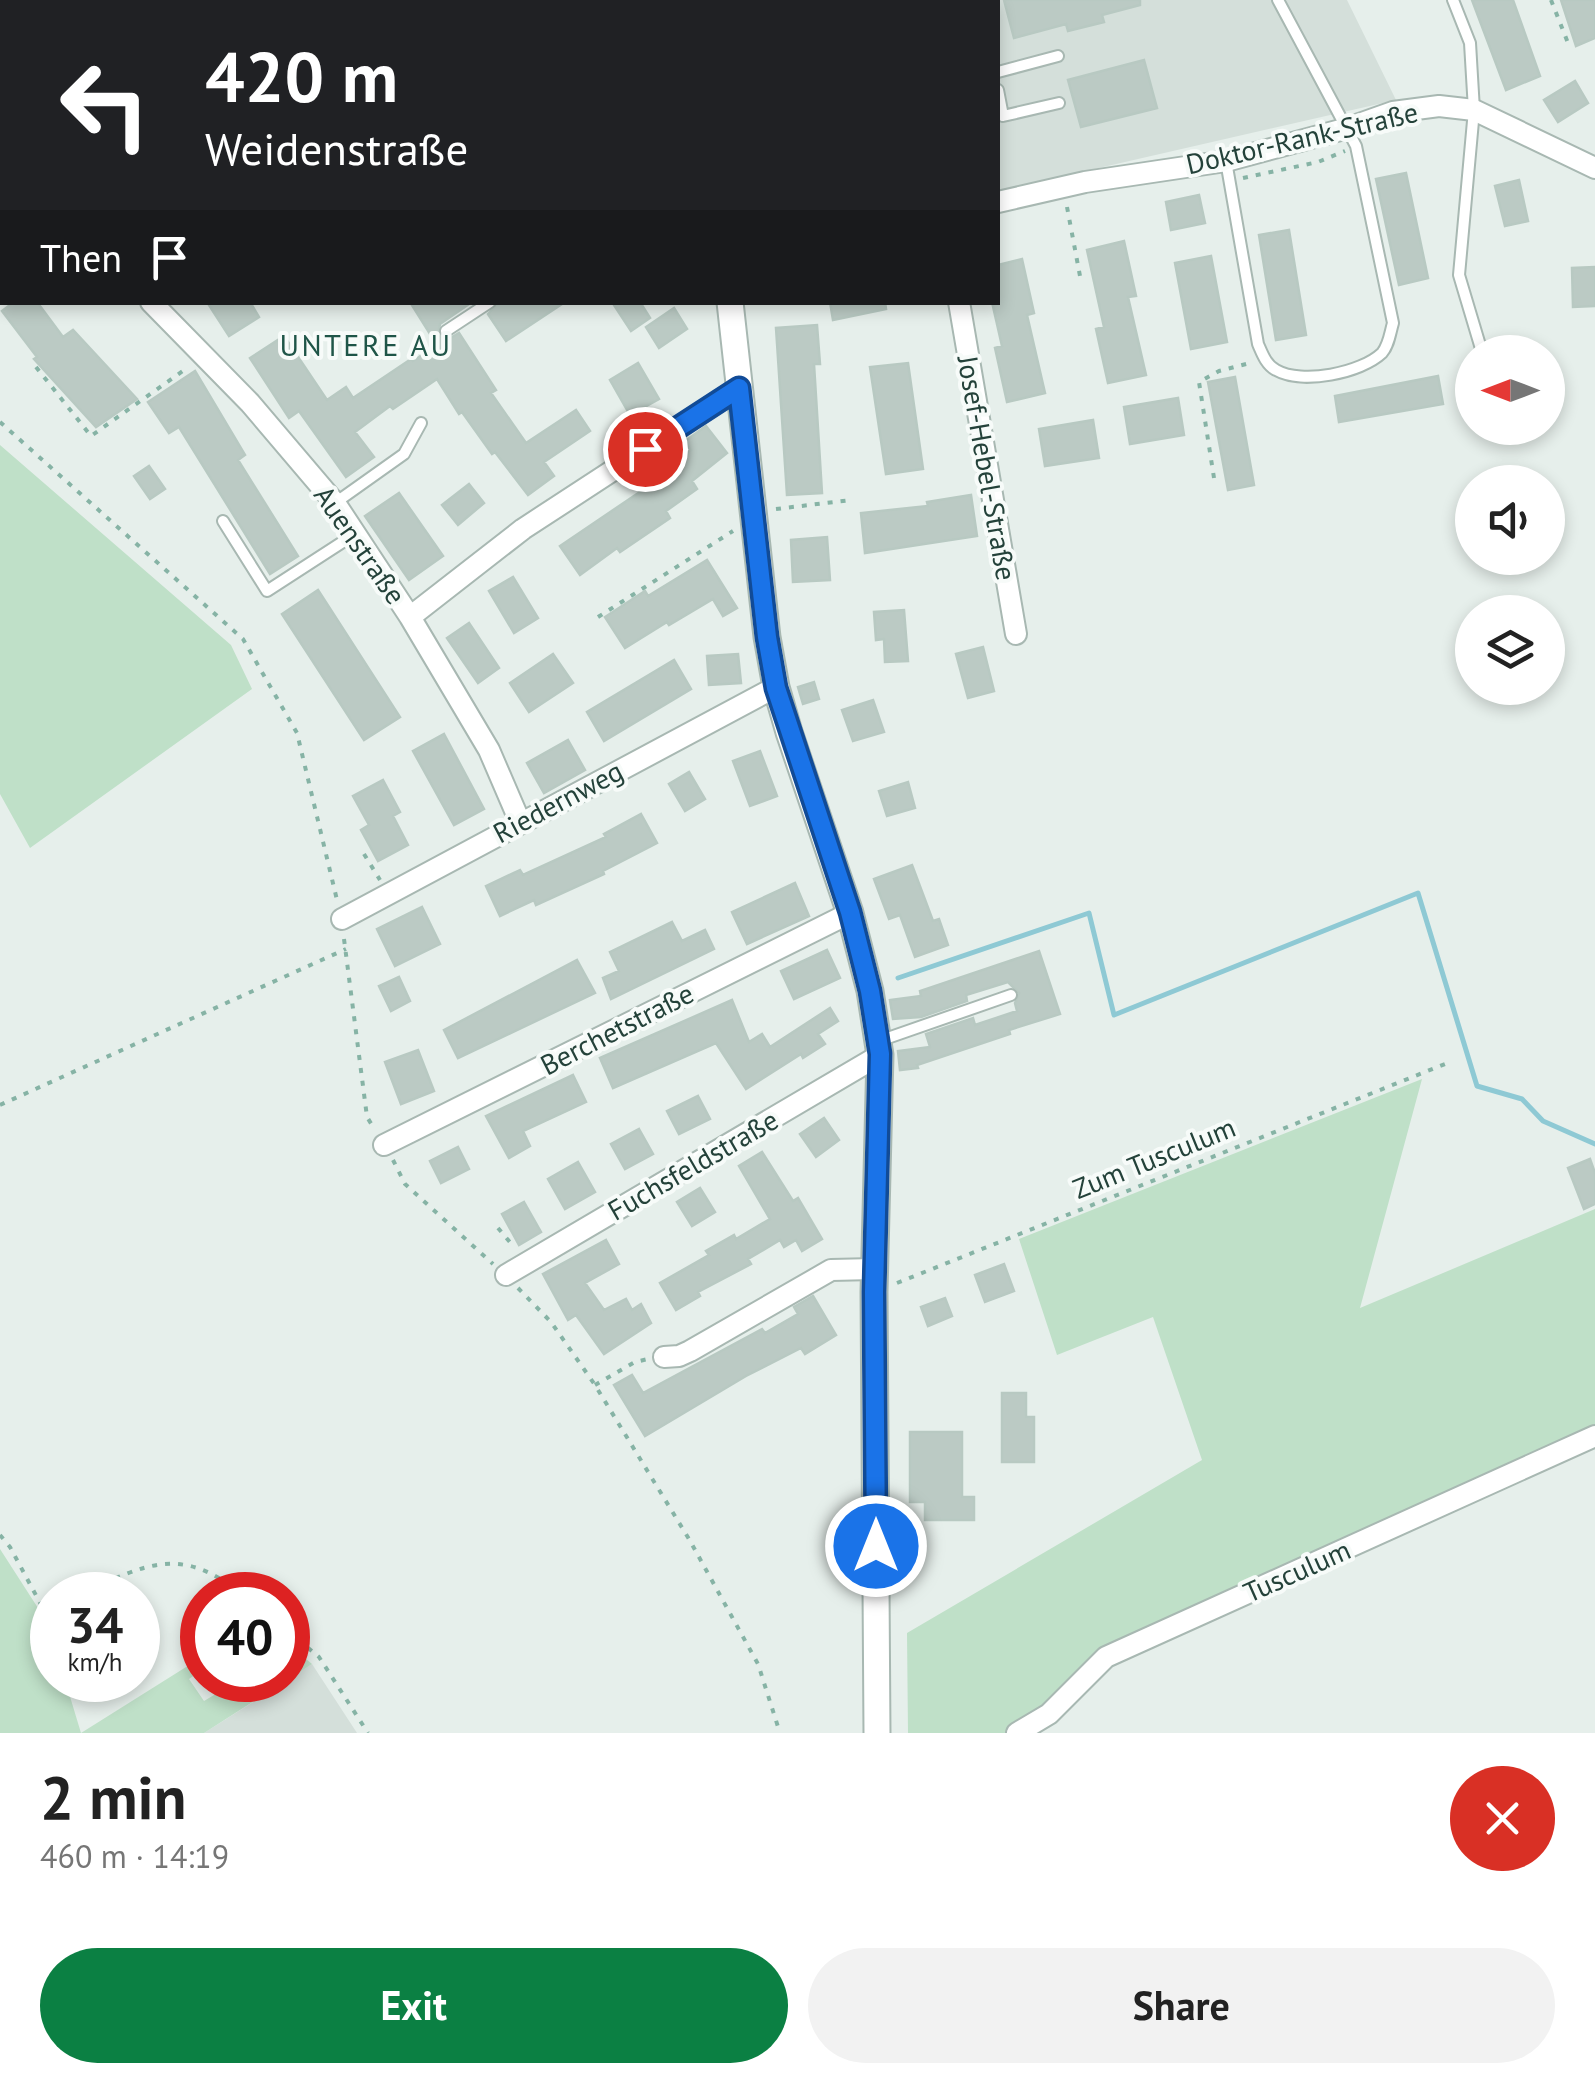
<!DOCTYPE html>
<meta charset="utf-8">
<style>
body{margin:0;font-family:"PT Sans",sans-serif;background:#f2f2f2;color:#222;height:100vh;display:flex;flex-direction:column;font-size:38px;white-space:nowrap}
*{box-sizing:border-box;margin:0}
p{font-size:32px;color:#767676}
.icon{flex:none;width:55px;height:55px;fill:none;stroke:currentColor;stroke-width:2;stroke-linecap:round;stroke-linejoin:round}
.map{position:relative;height:1733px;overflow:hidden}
.drawer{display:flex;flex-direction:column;background:#fff;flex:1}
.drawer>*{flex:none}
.banner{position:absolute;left:0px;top:0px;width:1000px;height:305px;box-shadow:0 5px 15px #0003;background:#202124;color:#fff;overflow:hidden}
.needle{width:65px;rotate:270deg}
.controls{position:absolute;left:1455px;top:335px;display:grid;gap:20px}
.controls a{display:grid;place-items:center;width:110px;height:110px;border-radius:50%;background:#fff;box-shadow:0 5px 15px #0003;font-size:50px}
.speed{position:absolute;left:30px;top:1572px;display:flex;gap:20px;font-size:50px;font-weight:700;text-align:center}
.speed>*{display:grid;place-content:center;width:130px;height:130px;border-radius:50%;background:#fff;box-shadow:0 5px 15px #0003;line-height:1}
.speed small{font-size:25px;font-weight:400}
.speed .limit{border:15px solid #d22;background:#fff;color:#111}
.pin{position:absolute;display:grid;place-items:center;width:85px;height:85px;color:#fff;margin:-42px;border:5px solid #fff;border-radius:50%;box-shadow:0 2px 10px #0007}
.me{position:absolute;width:110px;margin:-55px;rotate:0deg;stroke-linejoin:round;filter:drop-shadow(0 0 8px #0008)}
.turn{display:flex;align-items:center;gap:35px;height:210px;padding:0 40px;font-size:45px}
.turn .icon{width:130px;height:130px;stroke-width:2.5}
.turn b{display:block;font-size:70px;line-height:85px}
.then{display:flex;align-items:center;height:95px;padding:0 40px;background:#0003;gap:20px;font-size:38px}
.round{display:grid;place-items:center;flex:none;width:105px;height:105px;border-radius:52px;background:#f2f2f2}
.head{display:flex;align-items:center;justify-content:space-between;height:170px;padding:0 40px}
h1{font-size:60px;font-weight:800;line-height:75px}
.action{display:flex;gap:20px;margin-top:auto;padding:20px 40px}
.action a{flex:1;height:115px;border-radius:60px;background:#0b8043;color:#fff;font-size:40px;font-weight:800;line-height:115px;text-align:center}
.action a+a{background:#f2f2f2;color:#222}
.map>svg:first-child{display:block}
.built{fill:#d4dfda}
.green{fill:#bfe0c8}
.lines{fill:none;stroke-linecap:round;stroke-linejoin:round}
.stream{stroke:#8ec9d4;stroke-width:5}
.building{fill:#bbcac4;stroke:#b8c9c2;stroke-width:2.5}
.service-casing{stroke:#a8b8b2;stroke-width:14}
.minor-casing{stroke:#a8b8b2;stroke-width:24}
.tertiary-casing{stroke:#a8b8b2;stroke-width:29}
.path{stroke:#86b3a5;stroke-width:4;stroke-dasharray:5 8;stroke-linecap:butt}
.service{stroke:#fff;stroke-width:10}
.minor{stroke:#fff;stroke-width:20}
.tertiary{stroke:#fff;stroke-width:25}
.route-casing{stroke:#114b97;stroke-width:25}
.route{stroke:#1a73e8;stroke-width:18}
.labels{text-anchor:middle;stroke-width:8;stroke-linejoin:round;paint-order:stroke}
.street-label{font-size:28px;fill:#24423a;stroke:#f7fbf9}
.neighbourhood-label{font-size:30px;letter-spacing:2.5px;fill:#1f5548;stroke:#f7fbf9}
</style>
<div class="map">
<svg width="1595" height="1733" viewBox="0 0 1595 1733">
<rect width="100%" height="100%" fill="#e6efeb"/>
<path class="built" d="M721,0H1347L1396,100L998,191V2Z
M312,1664L357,1733H204L288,1680Z"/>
<path class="green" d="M0,445L231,645L252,689L30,848L0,794Z
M1422,1079L1360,1308L1595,1209V1428L1103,1651L1044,1708L1005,1733H908L907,1633L1202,1460L1153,1317L1057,1355L1019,1239Z
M0,1549L47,1622L52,1641V1680H65L81,1733L202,1657V1670L189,1679L204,1701L239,1680H287L204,1733H0Z
M293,1648L312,1664L288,1680V1651Z"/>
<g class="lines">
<path class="stream" d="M898,978L1089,913L1114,1015L1418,893L1477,1086L1522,1099L1543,1121L1595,1144"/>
</g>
<path class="building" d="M1004,0H1140V5L1102,15L1104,22L1068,31L1066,24L1014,38Z
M1472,0H1513L1540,76L1506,90Z
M1561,0H1595V38L1576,46Z
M1144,60L1157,108L1081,127L1068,80Z
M1575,81L1588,103L1558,122L1544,100Z
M1406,173L1428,278L1399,285L1376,179Z
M1519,180L1528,221L1505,226L1495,186Z
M1199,195L1205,223L1171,230L1166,202Z
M1289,230L1306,335L1276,340L1259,235Z
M1124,241L1136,296L1128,297L1146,375L1108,383L1096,329L1104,327L1087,250Z
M1211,256L1227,342L1191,349L1175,263Z
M1022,259L1034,313L1027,315L1045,393L1007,402L995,348L1002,346L992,302H998V265Z
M1595,267V306L1573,307L1572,268Z
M14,302H37L63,337L73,330L137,399L96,427L34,359L37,357L2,311Z
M207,302H250L259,317L229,336Z
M410,302H472L440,324L438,335L447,340L459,333L496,390L491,393L526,443L576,410L590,431L544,462L554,476L528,495L495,452L492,454L462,412L459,414L437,379L393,409L390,406L355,432L374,457L346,477L299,411L289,418L250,358L284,336L327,400L346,387L353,398L411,359L413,361L437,345Z
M499,302H565L506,341L488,314Z
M612,302H640L650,318L631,331Z
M830,302H885L886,309L833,320Z
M674,308L687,329L659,348L646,327Z
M817,325L820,364H814L822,493L787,495L776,328Z
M638,363L659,399L630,415L610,380Z
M908,363L923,469L886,474L870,367Z
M195,371L245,455L238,460L298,556L270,574L179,427L169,433L148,402Z
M1438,376L1443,404L1339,422L1335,396Z
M1235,377L1254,485L1228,490L1208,382Z
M1178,398L1184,435L1130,444L1124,407Z
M1093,420L1099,458L1045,466L1039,429Z
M706,426L727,453L692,481L697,489L666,511L670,518L620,552L617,548L580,575L560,546L662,477L658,472L691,450L684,442Z
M149,466L165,489L150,499L134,476Z
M469,484L484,503L458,525L442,505Z
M399,493L443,556L409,580L365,516Z
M971,495L977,536L865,553L861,513L928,506L927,502Z
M827,537L830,580L793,582L791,540Z
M707,560L737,608L723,616L713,599L669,625L667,622L625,648L605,617L645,591L648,596Z
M513,577L538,618L514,633L489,591Z
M318,590L400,717L364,740L282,614Z
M904,610L908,661L885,662L884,639L876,640L874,612Z
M469,623L499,668L478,683L447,638Z
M983,647L994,691L968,698L956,654Z
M553,654L573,683L529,712L510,683Z
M738,654L741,683L709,685L707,656Z
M674,660L691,689L604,741L587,712Z
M814,682L819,699L803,704L798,687Z
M873,700L884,732L853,741L842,710Z
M444,734L484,809L454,825L413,751Z
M568,740L585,770L544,793L527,763Z
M760,751L777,796L750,806L733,761Z
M689,772L705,799L685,811L669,784Z
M383,780L400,812L393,816L408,845L378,861L361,830L369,825L353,796Z
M908,782L915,808L887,816L879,791Z
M641,814L657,843L603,871L604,874L536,905L534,900L500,916L486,886L520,870L523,875L606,837L604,834Z
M912,865L933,921L939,919L948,945L915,957L900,915L889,919L874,879Z
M795,883L809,916L747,944L732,912Z
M422,907L440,944L395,966L377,929Z
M672,922L682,941L705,930L714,949L611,999L603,978L619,971L610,952Z
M827,950L840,978L794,999L781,971Z
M1039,951L1060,1014L1009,1030L1010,1034L917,1065L918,1068L900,1070L898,1051L930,1047L926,1034L973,1018L975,1025L1017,1011L1015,1003L1019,993L1008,982L966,995L967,1001L921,1017L893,1019L890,1000L921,996L920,991Z
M577,960L595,993L458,1058L444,1030Z
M399,977L410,1001L391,1011L379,986Z
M732,1000L749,1042L762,1034L770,1047L830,1008L838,1021L818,1034L825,1044L803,1058L801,1054L746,1089L716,1043L613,1088L600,1058Z
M418,1050L434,1091L401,1104L385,1062Z
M573,1075L586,1102L523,1131L530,1146L509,1158L486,1116Z
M698,1096L710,1119L679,1134L667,1111Z
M824,1118L839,1140L816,1157L800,1134Z
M639,1129L653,1154L625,1169L611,1144Z
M458,1147L469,1169L441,1183L430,1161Z
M762,1152L793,1201L798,1198L822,1239L802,1251L796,1240L784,1247L780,1240L748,1259L751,1264L698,1292L700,1296L676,1310L660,1283L709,1255L706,1251L734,1235L736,1239L770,1219L739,1166Z
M1590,1159L1595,1173V1204L1584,1209L1568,1168Z
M578,1162L595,1192L565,1209L548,1179Z
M700,1188L715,1212L692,1226L677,1202Z
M524,1202L541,1232L519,1245L502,1214Z
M606,1240L619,1264L585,1283L604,1310L626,1299L632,1310L641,1304L651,1323L604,1354L576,1315L568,1320L543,1274Z
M1004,1264L1014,1291L985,1302L975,1275Z
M813,1296L836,1335L805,1354L801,1348L746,1376L645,1436L614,1385L632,1375L643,1393L762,1329L765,1333L798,1314L794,1307Z
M945,1298L952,1316L928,1326L921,1307Z
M1002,1393H1026V1417H1034V1462H1002Z
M910,1432H962V1497H974V1520H925V1502H910Z"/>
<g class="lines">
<defs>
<path id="service" d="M975,0L976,2
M1453,0L1470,43L1474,110L1459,275L1482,352
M998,72L1058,56
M998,90L1003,116L1059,103
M1226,161L1258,344C1262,353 1266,365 1276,370C1302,385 1361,373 1382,353C1389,345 1390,333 1393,323L1356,146L1278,0
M446,331L490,302
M335,503L404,454L421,423
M223,521L267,591L355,534
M879,1041L1011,995"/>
<path id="minor" d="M0,40L2,41
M998,202L1085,182L1226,161L1348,128L1393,112L1439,106L1474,110L1595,168
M151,302L250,403L335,503L410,617L489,750L520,822
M959,302L1016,634
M410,617L523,529L739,388
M342,919L776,687
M384,1145L850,913
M506,1275L880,1055
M664,1357L679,1356L690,1351L831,1270L874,1269
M1017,1733L1049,1714L1106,1657L1595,1436"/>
<path id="tertiary" d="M698,0V2
M730,302L767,637L776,687L789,732L850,913L870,991L880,1055L874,1292L877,1733"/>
</defs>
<use href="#service" class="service-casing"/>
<use href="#minor" class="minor-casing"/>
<use href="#tertiary" class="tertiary-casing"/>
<path class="path" d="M1551,0L1570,48
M0,102L2,100
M1243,178L1318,162L1345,151
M1067,207L1080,276
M36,367L91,436L187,368
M0,422L243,639L297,733L337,900
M1214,478L1199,382L1219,371L1250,363
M776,509L851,500
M598,617L733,531
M364,854L380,880
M344,939L367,1117L375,1130
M0,1105L346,949
M393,1160L405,1184L493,1264
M498,1228L514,1247
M897,1283L1450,1062
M518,1288L551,1322L595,1385L689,1539L758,1664L780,1733
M595,1385L635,1362L648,1359
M0,1535L10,1547L45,1612L52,1608
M80,1595C145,1564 181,1544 243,1595
M288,1631L319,1657L368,1733"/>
<use href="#service" class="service"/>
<use href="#minor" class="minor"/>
<use href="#tertiary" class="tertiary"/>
</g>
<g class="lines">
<defs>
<path id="route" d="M645,449L739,388L767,637L776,688L850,912L870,991L880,1054L874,1292L876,1546"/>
</defs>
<use href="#route" class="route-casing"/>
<use href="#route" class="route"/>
</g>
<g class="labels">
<g class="street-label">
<text transform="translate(1302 138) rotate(-13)" y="10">Doktor-Rank-Straße</text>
<text transform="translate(987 468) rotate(80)" y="10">Josef-Hebel-Straße</text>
<text transform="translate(360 545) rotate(55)" y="10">Auenstraße</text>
<text transform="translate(558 802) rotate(-28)" y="10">Riedernweg</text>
<text transform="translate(617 1029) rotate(-27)" y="10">Berchetstraße</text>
<text transform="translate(1154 1158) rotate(-22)" y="10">Zum Tusculum</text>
<text transform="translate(693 1165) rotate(-30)" y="10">Fuchsfeldstraße</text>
<text transform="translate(1297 1571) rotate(-24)" y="10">Tusculum</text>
</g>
<g class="neighbourhood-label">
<text x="366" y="356">UNTERE AU</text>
</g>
</g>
</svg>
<div class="controls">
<a><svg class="needle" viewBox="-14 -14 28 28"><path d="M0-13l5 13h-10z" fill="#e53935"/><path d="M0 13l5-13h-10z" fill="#767676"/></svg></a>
<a><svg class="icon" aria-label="sound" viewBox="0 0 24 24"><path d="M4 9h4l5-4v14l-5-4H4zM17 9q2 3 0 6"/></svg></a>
<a><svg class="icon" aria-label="layers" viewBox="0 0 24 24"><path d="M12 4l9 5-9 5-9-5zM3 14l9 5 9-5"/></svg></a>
</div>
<div class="speed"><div>34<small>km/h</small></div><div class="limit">40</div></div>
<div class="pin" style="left:645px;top:449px;background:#d93025"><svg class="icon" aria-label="arrive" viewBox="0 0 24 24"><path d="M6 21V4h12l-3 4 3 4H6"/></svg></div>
<svg class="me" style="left:876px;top:1546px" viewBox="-20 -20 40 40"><circle r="17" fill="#1a73e8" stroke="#fff" stroke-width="3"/><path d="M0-11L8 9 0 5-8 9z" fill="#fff"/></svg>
<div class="banner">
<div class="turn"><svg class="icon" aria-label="left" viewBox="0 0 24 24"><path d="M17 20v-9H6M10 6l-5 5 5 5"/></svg><div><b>420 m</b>Weidenstraße</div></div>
<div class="then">Then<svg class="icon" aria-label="arrive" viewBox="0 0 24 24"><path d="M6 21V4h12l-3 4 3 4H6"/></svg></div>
</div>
</div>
<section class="drawer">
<div class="head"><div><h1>2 min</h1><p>460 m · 14:19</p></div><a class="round" style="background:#d93025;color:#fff"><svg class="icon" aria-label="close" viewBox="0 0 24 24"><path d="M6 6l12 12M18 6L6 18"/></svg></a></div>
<div class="action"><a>Exit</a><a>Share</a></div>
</section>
